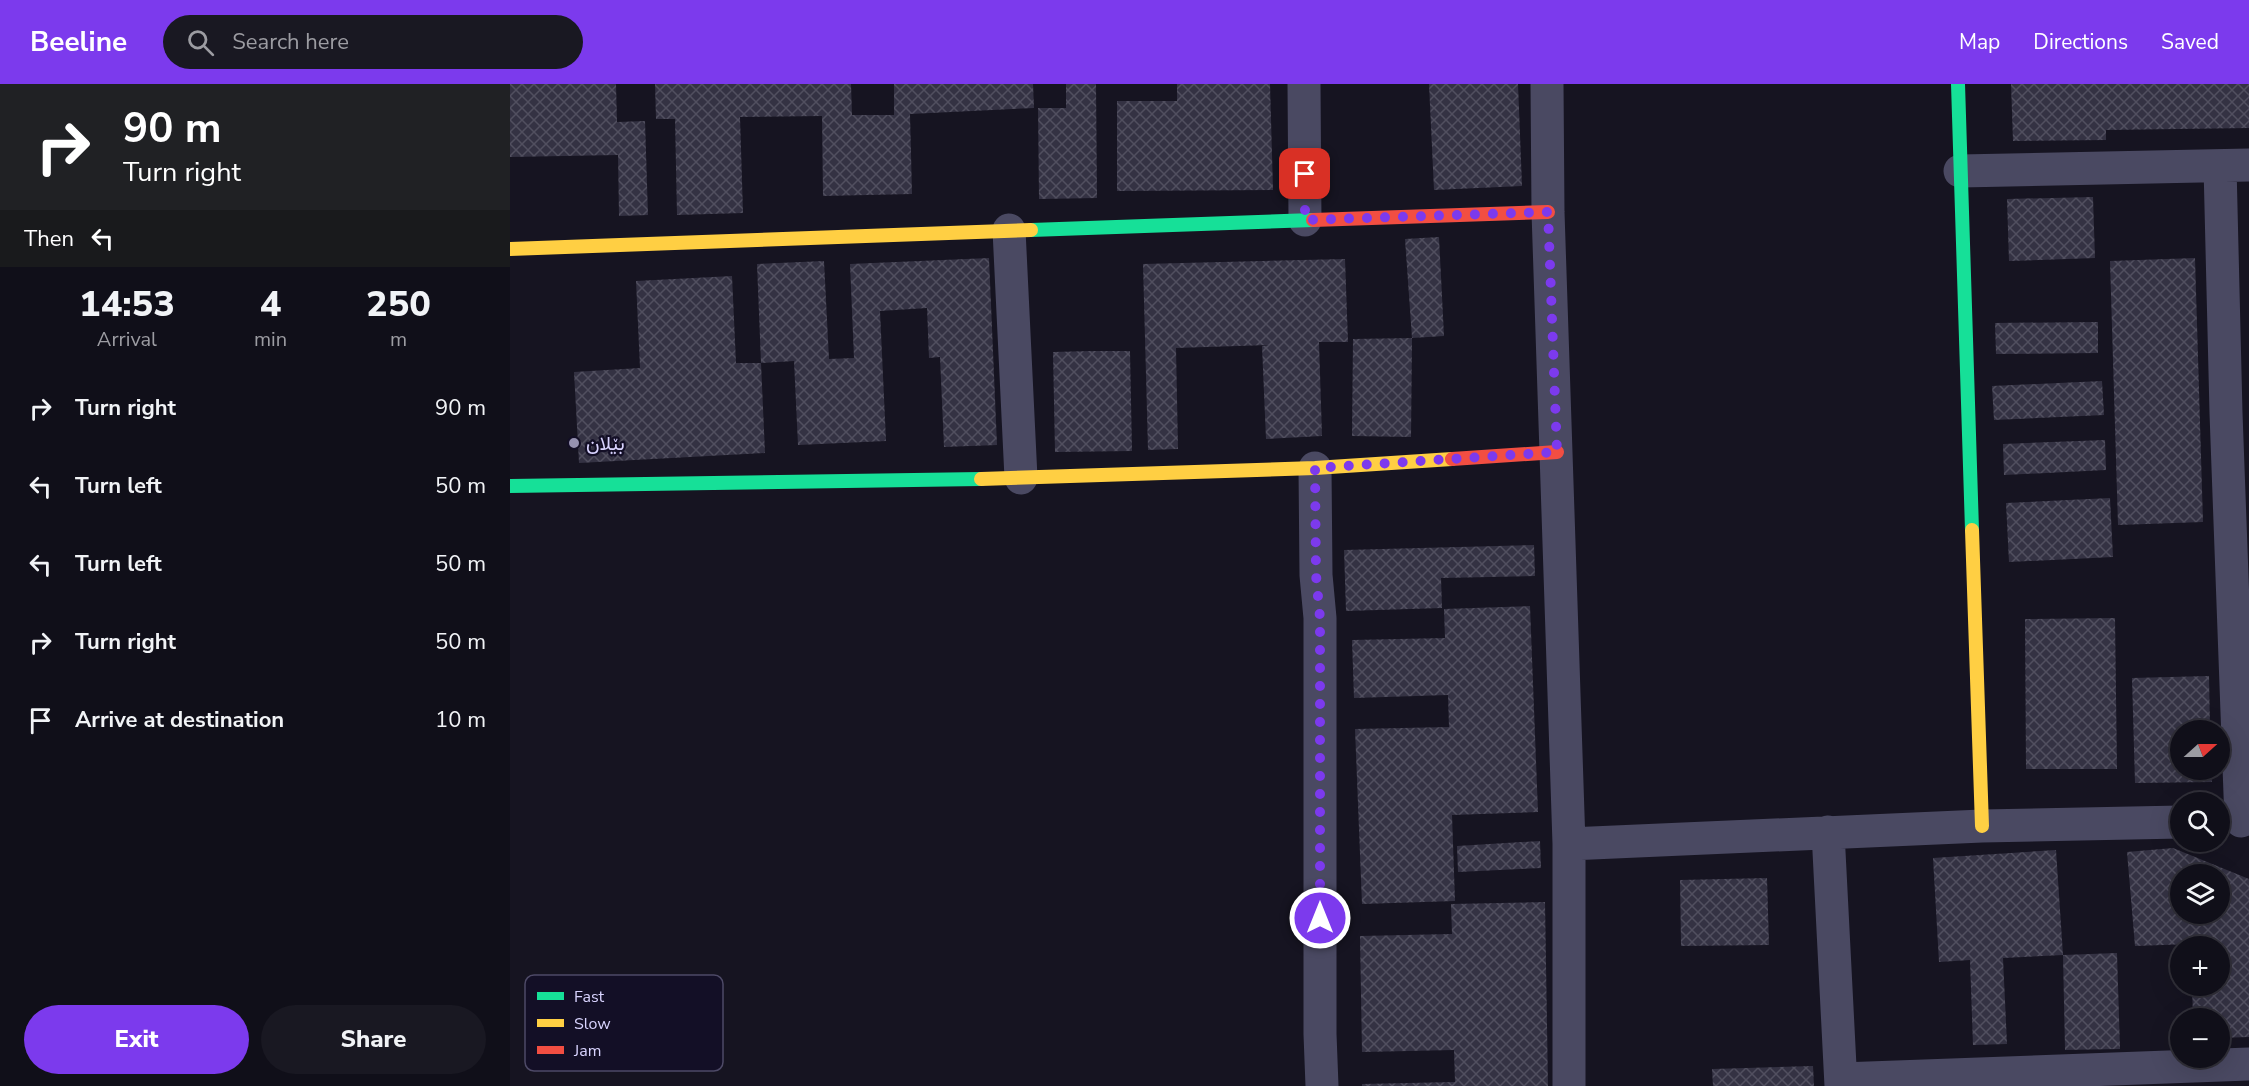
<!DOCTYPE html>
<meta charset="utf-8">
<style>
body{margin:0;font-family:"Nunito Sans",Vazirmatn,sans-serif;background:#191822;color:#f1f3f6;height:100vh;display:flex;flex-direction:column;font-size:22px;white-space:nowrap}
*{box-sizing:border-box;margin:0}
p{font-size:20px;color:#9c9ca2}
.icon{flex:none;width:33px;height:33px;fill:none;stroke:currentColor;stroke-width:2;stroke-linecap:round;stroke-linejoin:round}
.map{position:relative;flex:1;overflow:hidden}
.sheet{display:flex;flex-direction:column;background:#100f19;width:510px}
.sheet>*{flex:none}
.guide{background:#202124;color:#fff;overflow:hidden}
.needle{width:39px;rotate:69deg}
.tools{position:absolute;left:1660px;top:636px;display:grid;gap:12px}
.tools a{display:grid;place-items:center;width:60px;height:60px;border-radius:50%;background:#100f19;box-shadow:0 6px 24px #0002,0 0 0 2px #302f38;font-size:30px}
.pin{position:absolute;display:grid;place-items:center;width:51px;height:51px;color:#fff;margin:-26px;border-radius:12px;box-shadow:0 3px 9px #0006}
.me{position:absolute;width:66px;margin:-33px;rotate:0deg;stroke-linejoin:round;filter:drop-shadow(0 0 4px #0008)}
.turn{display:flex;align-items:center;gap:21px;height:126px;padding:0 24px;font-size:27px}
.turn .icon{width:78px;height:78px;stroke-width:2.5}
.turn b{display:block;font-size:42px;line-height:51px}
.then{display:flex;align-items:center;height:57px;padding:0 24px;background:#0003;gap:12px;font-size:22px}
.eta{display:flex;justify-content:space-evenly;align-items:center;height:102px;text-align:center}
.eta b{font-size:36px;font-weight:800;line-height:42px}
.primary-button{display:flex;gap:12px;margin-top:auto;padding:12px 24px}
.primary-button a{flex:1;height:69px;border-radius:36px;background:#7c3aed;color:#fff;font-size:24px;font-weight:800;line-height:69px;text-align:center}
.primary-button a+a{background:#191822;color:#f1f3f6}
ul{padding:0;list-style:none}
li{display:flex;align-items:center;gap:18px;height:78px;padding:0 24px}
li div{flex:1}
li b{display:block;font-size:22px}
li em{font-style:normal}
header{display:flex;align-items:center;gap:36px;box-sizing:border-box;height:84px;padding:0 30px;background:#7c3aed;color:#fff}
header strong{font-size:28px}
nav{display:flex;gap:33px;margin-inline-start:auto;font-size:21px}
.search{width:420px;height:54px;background:#191822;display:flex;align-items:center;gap:15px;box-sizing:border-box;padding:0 21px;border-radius:33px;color:#9c9ca2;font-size:22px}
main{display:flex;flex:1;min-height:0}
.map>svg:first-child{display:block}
.building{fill:url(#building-cross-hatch);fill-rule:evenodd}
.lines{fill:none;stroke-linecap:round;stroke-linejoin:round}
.street{stroke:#4a4962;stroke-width:33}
.fast{stroke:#16e098;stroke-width:14}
.slow{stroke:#ffcf43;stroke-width:14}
.jam{stroke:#f24e42;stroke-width:14}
.route{stroke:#7c3aed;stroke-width:10;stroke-dasharray:0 18}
.poi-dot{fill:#9591b1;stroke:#130f26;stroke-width:2}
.labels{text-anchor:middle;stroke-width:4.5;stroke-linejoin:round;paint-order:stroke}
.poi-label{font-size:20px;fill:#d9d4ff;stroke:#130f26;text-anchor:start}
.key{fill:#130f26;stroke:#4e4a67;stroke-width:1.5}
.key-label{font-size:16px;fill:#d9d4ff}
</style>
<header>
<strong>Beeline</strong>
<div class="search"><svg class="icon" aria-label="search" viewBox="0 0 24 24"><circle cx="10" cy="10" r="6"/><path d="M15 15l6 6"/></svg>Search here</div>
<nav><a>Map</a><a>Directions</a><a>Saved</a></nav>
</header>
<main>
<section class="sheet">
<div class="guide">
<div class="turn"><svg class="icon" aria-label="right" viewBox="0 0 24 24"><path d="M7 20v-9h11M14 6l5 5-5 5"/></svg><div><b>90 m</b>Turn right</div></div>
<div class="then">Then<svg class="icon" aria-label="left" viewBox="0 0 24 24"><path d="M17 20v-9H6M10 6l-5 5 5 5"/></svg></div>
</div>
<div class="eta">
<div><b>14:53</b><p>Arrival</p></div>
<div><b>4</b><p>min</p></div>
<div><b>250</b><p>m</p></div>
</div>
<ul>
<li><svg class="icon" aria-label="right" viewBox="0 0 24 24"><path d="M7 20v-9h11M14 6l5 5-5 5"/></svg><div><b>Turn right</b></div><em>90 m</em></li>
<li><svg class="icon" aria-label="left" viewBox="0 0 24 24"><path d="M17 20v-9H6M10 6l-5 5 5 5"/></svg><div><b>Turn left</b></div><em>50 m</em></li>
<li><svg class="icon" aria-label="left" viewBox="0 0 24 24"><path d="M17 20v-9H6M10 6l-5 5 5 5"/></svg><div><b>Turn left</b></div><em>50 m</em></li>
<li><svg class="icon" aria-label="right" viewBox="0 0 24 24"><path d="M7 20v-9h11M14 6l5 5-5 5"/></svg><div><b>Turn right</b></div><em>50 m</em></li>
<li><svg class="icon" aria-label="arrive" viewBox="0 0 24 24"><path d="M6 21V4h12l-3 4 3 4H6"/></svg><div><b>Arrive at destination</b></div><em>10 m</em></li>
</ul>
<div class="primary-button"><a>Exit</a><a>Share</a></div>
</section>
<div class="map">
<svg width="1739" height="1002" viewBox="0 0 1739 1002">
<defs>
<pattern id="building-cross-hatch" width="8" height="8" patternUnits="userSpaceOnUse" patternTransform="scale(1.5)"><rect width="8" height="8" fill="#343243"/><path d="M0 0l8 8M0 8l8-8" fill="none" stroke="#514f5f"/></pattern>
</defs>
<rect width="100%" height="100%" fill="#161421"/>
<path class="building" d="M0,0H106L107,38L135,37L138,131L109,132L108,71L0,73Z
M145,0H341L342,31H384V0H523L524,24L400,30L402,110L313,112L312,32L230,33L233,129L167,131L165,35H146Z
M556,0H586L587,114L529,115L528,24H556Z
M667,0H760L763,106L607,107V17H667Z
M919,0H1008L1012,102L924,106Z
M1501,0H1739V44L1596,46V56L1503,57Z
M1583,113L1585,174L1499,177L1497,115Z
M929,153L934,252L902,254L895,155Z
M479,174L487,361L434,363L430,273L419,274L417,224L370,227L376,357L288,361L284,277L251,279L247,180L314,177L319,275L344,274L340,180Z
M1685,174L1693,438L1608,441L1600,177Z
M835,175L838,258H809L812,352L756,355L752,262L759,261L666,264L668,365L638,366L633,180Z
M222,192L226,279H251L255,369L69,379L64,288L130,284L126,197Z
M1588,238V269L1486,270L1485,239Z
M902,254L901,353L842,352L843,255Z
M581,267H620L622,367L545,368L543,268Z
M1592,297L1594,331L1484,336L1482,302Z
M1595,356L1596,386L1494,391L1493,360Z
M1600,414L1603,473L1499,478L1496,419Z
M1024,461L1025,492L931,494L932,524L836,527L834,466Z
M1020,522L1028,728L942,731L945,817L852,820L845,645L939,643L938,611L844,614L842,556L935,554L934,525Z
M1605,534L1607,685H1516L1515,535Z
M1699,592L1700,646H1671V686H1701L1702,698L1625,699L1622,594Z
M1030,757L1031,784L948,788L947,762Z
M1663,764L1739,795V953L1710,954V934H1683L1682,902H1710V862H1681V860L1625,862L1617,768ZM1671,790H1710V830H1671Z
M1546,766L1553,871L1493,874L1497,960L1463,961L1460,876L1429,878L1423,774Z
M1257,794L1259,861L1171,862L1170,796Z
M1035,818L1038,1002H852V1000L945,998L944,966L852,968L850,852L942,850L941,820Z
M1607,869L1610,965L1555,966L1553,871Z
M1303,982L1304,1002H1203L1202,985Z"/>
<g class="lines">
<path class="street" d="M794,0L795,136
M1037,0L1038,128L1059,760V1002
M1710,82L1716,329L1731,737
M1450,87L1739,81
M499,146L511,394
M805,384L806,491L810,534V950L812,1002
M1318,748L1331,1002
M1059,760L1472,742L1671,738
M1331,995L1739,980"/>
<path class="fast" d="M1448,0L1462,446
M521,146L803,136
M0,402L471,395"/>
<path class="slow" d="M0,165L521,146
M471,395L805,384L942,375
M1462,446L1472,742"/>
<path class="jam" d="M803,136L1038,128
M942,375L1047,368"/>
</g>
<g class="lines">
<path class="route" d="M795,90V136L1038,128L1047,368L805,384L806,491L810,534V834"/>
</g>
<circle class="poi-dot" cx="64" cy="359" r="6"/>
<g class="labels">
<g class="poi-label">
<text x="76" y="366">بێلان</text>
</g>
</g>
<rect x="15" y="891" width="198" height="96" rx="9" class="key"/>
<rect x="27" y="908" width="27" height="8" fill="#16e098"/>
<rect x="27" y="935" width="27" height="8" fill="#ffcf43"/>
<rect x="27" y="962" width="27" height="8" fill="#f24e42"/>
<g class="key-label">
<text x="64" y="918">Fast</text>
<text x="64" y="945">Slow</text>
<text x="64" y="972">Jam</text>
</g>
</svg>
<div class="tools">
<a><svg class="needle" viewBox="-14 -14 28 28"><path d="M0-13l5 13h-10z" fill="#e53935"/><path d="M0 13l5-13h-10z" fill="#9c9ca2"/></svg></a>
<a><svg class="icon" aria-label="search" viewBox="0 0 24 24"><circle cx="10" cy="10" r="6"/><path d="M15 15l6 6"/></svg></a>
<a><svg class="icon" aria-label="layers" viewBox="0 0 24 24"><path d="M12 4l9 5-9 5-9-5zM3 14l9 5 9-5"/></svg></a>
<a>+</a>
<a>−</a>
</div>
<div class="pin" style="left:795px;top:90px;background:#d93025"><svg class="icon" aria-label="arrive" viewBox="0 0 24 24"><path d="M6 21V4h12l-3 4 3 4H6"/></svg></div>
<svg class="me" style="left:810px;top:834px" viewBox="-20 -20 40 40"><circle r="17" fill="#7c3aed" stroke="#fff" stroke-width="3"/><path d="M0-11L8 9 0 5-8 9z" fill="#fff"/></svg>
</div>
</main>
